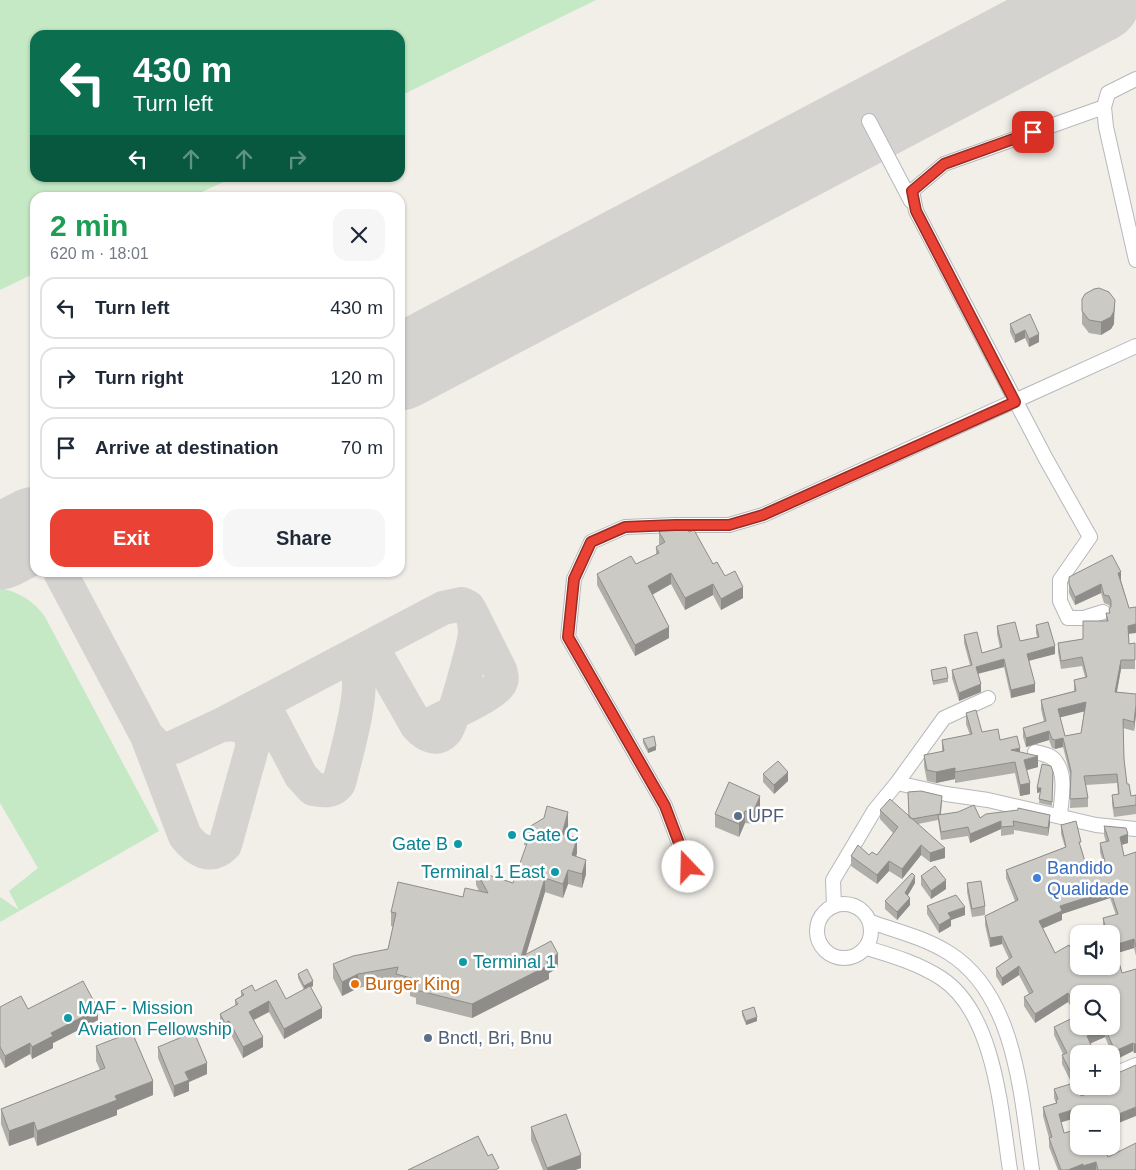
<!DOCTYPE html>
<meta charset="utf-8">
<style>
body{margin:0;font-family:Arial,sans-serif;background:#f6f6f7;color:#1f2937;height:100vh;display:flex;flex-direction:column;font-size:19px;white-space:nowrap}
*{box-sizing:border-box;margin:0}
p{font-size:16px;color:#747a83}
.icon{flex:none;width:28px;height:28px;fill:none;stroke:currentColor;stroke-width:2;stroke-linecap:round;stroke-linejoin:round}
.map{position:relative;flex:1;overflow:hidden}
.details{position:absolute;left:30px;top:192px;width:375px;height:385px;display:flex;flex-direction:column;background:#fff;border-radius:15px;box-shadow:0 1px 4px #0004}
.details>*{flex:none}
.banner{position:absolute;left:30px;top:30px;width:375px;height:152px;border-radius:15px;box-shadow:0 1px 4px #0004;background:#0b6e4f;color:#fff;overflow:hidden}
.fabs{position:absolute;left:1070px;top:925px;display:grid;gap:10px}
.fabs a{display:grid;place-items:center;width:50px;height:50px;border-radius:10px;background:#fff;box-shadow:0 1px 4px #0004;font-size:25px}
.pin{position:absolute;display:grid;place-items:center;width:42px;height:42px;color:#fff;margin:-21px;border-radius:10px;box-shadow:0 2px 8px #0006}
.me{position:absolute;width:55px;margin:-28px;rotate:339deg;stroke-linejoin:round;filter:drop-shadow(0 0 4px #0008)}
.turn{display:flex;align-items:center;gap:18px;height:105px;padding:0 20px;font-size:22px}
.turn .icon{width:65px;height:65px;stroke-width:2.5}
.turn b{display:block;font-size:35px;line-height:42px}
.lanes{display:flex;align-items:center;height:48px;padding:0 20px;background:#0003;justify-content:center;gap:25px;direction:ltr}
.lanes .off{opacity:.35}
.round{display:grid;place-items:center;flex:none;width:52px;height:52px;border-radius:15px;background:#f6f6f7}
.headline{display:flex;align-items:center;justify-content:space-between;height:85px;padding:0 20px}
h1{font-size:30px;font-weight:700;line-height:38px;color:#1e9e55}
.button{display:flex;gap:10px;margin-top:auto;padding:10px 20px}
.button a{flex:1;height:58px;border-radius:15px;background:#ea4335;color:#fff;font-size:20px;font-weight:700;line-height:58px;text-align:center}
.button a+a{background:#f6f6f7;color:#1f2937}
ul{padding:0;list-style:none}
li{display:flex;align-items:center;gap:15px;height:62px;margin:0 10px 8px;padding:0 10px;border:2px solid #e0e1e3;border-radius:15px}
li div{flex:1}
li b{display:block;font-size:19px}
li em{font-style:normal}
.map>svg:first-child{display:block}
.green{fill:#c5e8c5}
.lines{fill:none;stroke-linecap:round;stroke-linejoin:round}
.taxiway{stroke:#d4d3d0;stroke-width:34}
.runway{stroke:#d4d3d0;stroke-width:85}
.minor-casing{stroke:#b5b8bc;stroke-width:16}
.minor{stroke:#fff;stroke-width:14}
.wall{fill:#afaea9;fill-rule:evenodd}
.shaded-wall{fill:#8f8d8a}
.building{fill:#cccac5;stroke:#8f8d8a;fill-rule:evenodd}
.route-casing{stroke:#982c22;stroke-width:12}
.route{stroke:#ea4335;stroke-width:9}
.service-dot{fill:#5c6f8a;stroke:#fff;stroke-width:2}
.culture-dot{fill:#0f9aa8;stroke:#fff;stroke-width:2}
.shop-dot{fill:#3f7fe0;stroke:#fff;stroke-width:2}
.food-dot{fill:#e8710a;stroke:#fff;stroke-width:2}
.labels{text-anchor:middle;stroke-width:5;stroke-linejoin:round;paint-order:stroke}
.service-label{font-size:18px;fill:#4e5e75;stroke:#fff;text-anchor:start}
.culture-label{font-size:18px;fill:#0d838f;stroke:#fff;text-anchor:start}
.shop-label{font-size:18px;fill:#366cbe;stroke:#fff;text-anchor:start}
.food-label{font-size:18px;fill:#c56008;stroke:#fff;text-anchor:start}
</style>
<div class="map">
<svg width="1136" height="1170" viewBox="0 0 1136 1170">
<rect width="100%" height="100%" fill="#f1efe8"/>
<path class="green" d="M0,0H596L400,96V35H35V178H232L191,197L35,198V273L0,290Z
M0,588C19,592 34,601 45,617L159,831L0,922V897L19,910L9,891L38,868L0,803Z"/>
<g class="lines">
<path class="taxiway" d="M0,551L14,550L35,554
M60,572L147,736L185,836C196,850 210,860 225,845L252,748C253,726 240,723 221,725
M360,652H372L377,656L417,726C425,735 437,742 446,731C453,723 474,645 475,633C475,627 474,620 472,614
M248,711L264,713L271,719L301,776L313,789C322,791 333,792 339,783C345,759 365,691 357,671C354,664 347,663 340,662
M147,736L158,747L165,749L174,747L221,725L443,608L462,604L468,607L472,614L500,670C502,676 503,680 499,685C490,697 448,715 433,723"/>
<path class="runway" d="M400,368L1098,0
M0,547L35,529"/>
<defs>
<path id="minor" d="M1136,79L1108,93L1104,107L1106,127L1136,260
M869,121L911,201
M1103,612L1084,618H1068L1060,601V580L1090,537L1046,459L916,211L912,191L944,164L1104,107
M1035,752C1043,754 1052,755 1056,762C1067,776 1061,800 1060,816
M897,783L944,718L988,698
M688,867L665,806L568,637L574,579L591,542L625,527L675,525H729L763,515L1136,346
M817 931a27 27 0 1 1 54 0a27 27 0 1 1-54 0Z
M834,906L833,880L874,811L897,783L946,794L988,800L1096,825L1136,829
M871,922C897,931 925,938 949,953C1017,996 1021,1098 1032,1170
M867,948C893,956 918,963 941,978C995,1013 1001,1112 1010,1170
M1117,1073L1136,1065"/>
</defs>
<use href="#minor" class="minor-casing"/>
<use href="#minor" class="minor"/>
</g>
<path class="wall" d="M1082,299L1114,324L1111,329L1101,335L1089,333L1082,324Z
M1030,314L1039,342L1029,347L1025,338L1015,343L1010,332V324Z
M659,532H689L713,564L725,576L743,598L721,610L713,595L685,610L671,584L652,595L669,638L635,656L597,585V574L636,564L656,555V547L660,545L659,544Z
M1069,577L1121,580L1129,608V644L1135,643V669H1121L1117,692L1136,694V714L1134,731L1123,728L1124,759L1127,784L1131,796L1136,795V814L1114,817L1112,804V795L1118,794L1117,783L1086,785L1088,798V807L1070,808L1071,778L1063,747L1055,749L1052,748L1049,740L1026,747L1023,737V728L1044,722L1041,709V700L1074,691V680L1085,677L1082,666L1061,669L1058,652V643L1083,639L1106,621V613H1109V610L1110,608L1109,605L1104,603L1101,593L1075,605L1069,593ZM1084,711L1081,733L1065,736L1060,717Z
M1036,625L1055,654L1029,661L1035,692L1011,698L1004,667L978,674L981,692L959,701L952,678V670L970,665L964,643V635L982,653L1000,648L997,634V626L1020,641L1037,637L1036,633Z
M931,670L948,678V682L933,685Z
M966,713L982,732L1000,740L1020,752L1038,767L1026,770L1030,794L1020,796L1015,773L955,783V779L936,783L927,781L924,766V755L942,752V740L970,735L966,724Z
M643,739L656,750L648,753L643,743Z
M1053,772L1052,806L1039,803L1040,792L1037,793Z
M763,774L788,781L774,794L763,782Z
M908,792L942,802L941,814L1050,823L1048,836L1014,830V834L1001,836V829L970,843L968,836L941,840L938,820L918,824L945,858L930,862L921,855L902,879L889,871L877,884L851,866V856L877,855L893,833L880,819V810L909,816Z
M760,808L753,824L745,823L739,837L715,827V814Z
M1061,825L1081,847L1087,868L1103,862L1100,852V843L1106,842L1104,835V826L1128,843L1122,845L1124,856L1136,852V956L1134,948L1117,953L1122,973L1136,969V1053H1134L1133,1051L1115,1060L1105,1037L1090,1043L1070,1080L1062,1064V1055L1063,1054L1054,1035V1027L1077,1016L1068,1002L1035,1023L1024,1006V997L1029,994L1019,975L1002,986L996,976V968L1009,959L1002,944L990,947L985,925V916L1015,901L1006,878V870L1065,847L1061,834ZM1110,898L1116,915L1103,918V927L1105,934H1111V966H1079L1055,953L1043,928L1062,920V914ZM1079,994L1111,1026H1079Z
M568,826L565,835L577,853L576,857L586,874L582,888L568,884L563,898L545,892L526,954L558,968L549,973V979L472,1018L416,1004V998L410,996V992L396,989V981L358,988L342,996L333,978V964L388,949L393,927L391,926V912L463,897L479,891L476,885V871L513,883L527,845H524V830Z
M921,876L946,889L931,899L921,885Z
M915,883L908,895L910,905L897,920L885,909V901Z
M967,883L985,906V915L972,917L967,892Z
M927,906L965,915L951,920V926L939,933L927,914Z
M298,974L313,986L311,987L322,1018L284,1039L269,1012L254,1020L263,1047L243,1058L229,1031L225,1033L220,1024V1014L235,1006V1000L241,996V991H255L286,999L304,990L298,978Z
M0,1007L28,1009L98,1020L53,1043V1048L32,1059L30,1054L5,1068L0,1058Z
M742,1011L757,1021L746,1025L742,1015Z
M96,1046L153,1095L117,1110V1115L37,1146L34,1137L9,1146L1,1124V1109L100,1070L96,1061Z
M158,1047L207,1074L189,1082V1091L174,1097L158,1058Z
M1100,1086H1111L1113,1125L1115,1139L1111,1114H1079L1061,1122L1064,1133L1108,1157L1136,1170H1058L1049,1147V1138L1043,1116V1107L1056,1103L1054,1098V1089L1081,1096L1100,1089Z
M531,1127L581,1168L575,1170H543L531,1140Z"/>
<path class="shaded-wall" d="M1115,300L1114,324L1111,329L1101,335V322Z
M1025,330V338L1015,343V335Z
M1039,334V342L1029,347V339Z
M1121,572V580L1118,582V573Z
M671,573V584L648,597V586Z
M713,584V595L685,610V598Z
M1101,584V593L1075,605V597Z
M743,587V598L721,610V599Z
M1136,624V633L1128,634V626Z
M669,627V638L635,656V645Z
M1055,646V654L1027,661V654Z
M1004,659V667L976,674V667Z
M1121,660V669L1115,701V692Z
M981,684V692L959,701V693Z
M1035,684V692L1011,698V690Z
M1086,702V711L1058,718V709Z
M1136,705V714L1134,731V722Z
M1049,731V740L1026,747V738Z
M1063,738V747L1055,749V740Z
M656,746V750L648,753V749Z
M1020,748V758L1011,750Z
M1038,756V767L1024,771V760Z
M955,768V779L936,783V772Z
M788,772V781L774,794V785Z
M1030,783V794L1020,796V785Z
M1037,788H1041V792L1037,793Z
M760,796V808L753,824V812Z
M745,811V823L739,837V824Z
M568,812V826L562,848V834Z
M1050,815V823L1048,836V828Z
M1001,821V829L970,843V834Z
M1128,834V843L1120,845V837Z
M577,838V853L572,869V855Z
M921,845V855L902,879V869Z
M945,848V858L930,862V853Z
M586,860V874L582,888V874Z
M889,861V871L877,884V875Z
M568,870V884L563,898V884Z
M915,876V883L905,900V893Z
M545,878V892L521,971V957Z
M946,880V889L931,899V891Z
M1110,890V898L1062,914V920L1039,930V921L1060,906Z
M910,898V905L897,920V912Z
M965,907V915L951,920V926L939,933V925L948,913Z
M1002,936V944L990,947V938Z
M1134,939V948L1111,955V946Z
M558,954V968L549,973V979L472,1018V1004L546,960Z
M1019,966V975L1002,986V978Z
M358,974V988L342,996V982Z
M313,981V986L304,990V986Z
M1068,993V1002L1035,1023V1014Z
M269,1001V1012L249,1022V1012Z
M322,1008V1018L284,1039V1029Z
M98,1009V1020L53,1043V1048L32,1059V1047L51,1033Z
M757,1017V1021L746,1025V1021Z
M229,1021V1031L225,1033V1023Z
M1105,1028V1037L1087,1045V1036Z
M263,1037V1047L243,1058V1047Z
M30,1043V1054L5,1068V1056Z
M1133,1043V1051L1115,1060V1051Z
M1134,1044H1136V1053H1134Z
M207,1063V1074L189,1082V1091L174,1097V1086L185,1072Z
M1079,1067V1076L1070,1080V1071Z
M153,1081V1095L117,1110V1115L37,1146V1131L115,1096Z
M1082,1107V1114H1079V1117L1059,1123V1114Z
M1136,1107V1116L1111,1126V1117Z
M34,1122V1137L9,1146V1131Z
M1115,1130V1139L1111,1140V1131Z
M581,1155V1168L575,1170H547V1168Z
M1096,1162V1170H1083V1166Z
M1083,1164V1170H1068Z"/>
<path class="building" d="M1099,288L1109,292L1115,300L1114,311L1111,317L1101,322L1089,320L1082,311V299L1085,294L1094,289Z
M1030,314L1039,334L1029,339L1025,330L1015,335L1010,324Z
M676,523H683L689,532L694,530L713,564L717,562L725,576L735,571L743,587L721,599L713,584L685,598L671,573L648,586L669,627L635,645L597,574L631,556L636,564L659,553L656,547L665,542L659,532Z
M1112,555L1121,572L1118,573L1129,608L1136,607V624L1128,626L1129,644L1135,643V660H1121L1115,692L1136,694V705L1134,722L1123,719L1124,759L1127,784H1129L1131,796L1136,795V805L1114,808L1112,795L1119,794L1117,774L1084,776L1088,798L1070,799L1071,771L1063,738L1055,740L1052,739L1049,731L1026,738L1023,728L1046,721L1041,700L1076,691L1074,680L1087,677L1082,657L1061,661L1058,643L1083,639V621H1108L1106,613H1110L1109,610L1111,606V601L1109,596L1104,595L1101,584L1075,597L1069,584V577ZM1086,702L1081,733L1065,736L1058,709Z
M1015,622L1020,641L1039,637L1036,625L1048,622L1055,646L1027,654L1035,684L1011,690L1004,659L976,667L981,684L959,693L952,670L972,665L964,635L977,632L982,653L1002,647L997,626Z
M946,667L948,678L933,681L931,670Z
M976,710L982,732L998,729L1000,740L1017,736L1020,748L1011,750L1038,756L1024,760L1030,783L1020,785L1015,762L955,772V768L936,772L927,770L924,755L944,751L942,740L972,734L966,713Z
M654,736L656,746L648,749L643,739Z
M778,761L788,772L774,785L763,774Z
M1042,764L1051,766L1053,772L1052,802L1039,799L1041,788H1037Z
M729,782L760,796L753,812L745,811L739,824L715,814Z
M921,791L942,796L940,814L912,819L909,817L908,792Z
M890,799L945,848L930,853L921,845L902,869L889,861L877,875L851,856L858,845L869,855L872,852L877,855L898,827L880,810Z
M974,805L980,818L986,814L1018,810V808L1050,815L1048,828L1013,821L1014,826L1001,827V821L970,834L968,827L941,832L938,815L958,812Z
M547,806L568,812L562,834L577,838L572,855L586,860L582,874L568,870L563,884L545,878L521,957L551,941L558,954L546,960L549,965L472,1004L416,990L417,984L410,982L411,978L396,974L398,967L358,974L342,982L333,964L353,956L388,949L396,913L391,912L398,882L463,897L465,888L488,893L476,871L513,883L531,832L524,830L544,818Z
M1076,821L1081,842H1079L1087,868L1105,862L1100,843L1109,841L1104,826L1126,828L1128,834L1120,837L1124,856L1136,852V947L1134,939L1111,946V934H1107L1103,918L1118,914L1110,890L1060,906L1062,911L1039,921L1055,953L1069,945L1079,961V966H1111V953L1116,952L1122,973L1136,969V1044H1134L1133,1043L1115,1051L1105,1028L1087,1036L1095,1054H1079V1067L1070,1071L1062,1055L1067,1053L1054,1027L1079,1015V1026H1111V994H1079V1011L1068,993L1035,1014L1024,997L1033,992L1019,966L1002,978L996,968L1012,957L1002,936L990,938L985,916L1018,900L1006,870L1066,847L1061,825Z
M935,866L946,880L931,891L921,876Z
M912,873L915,876L905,893L910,898L897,912L885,901Z
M981,881L985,906L972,909L967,883Z
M956,895L965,907L948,913L951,918L939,925L927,906Z
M307,969L313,981L304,986L298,974Z
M276,980L286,999L310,986L322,1008L284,1029L269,1001L249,1012L263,1037L243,1047L229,1021L225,1023L220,1014L238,1004L235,1000L244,995L241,991L252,985L255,991Z
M83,981L98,1009L51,1033L53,1036L32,1047L30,1043L5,1056L0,1047V1007L21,996L28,1009Z
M754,1007L757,1017L746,1021L742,1011Z
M132,1032L153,1081L115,1096L117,1100L37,1131L34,1122L9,1131L1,1109L105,1068L96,1046Z
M194,1032L207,1063L185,1072L189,1080L174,1086L158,1047Z
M1136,1065V1107L1111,1117V1114H1084L1082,1107L1059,1114L1064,1133L1079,1129V1146H1105L1108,1157L1136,1143V1170H1098L1096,1162L1083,1166V1164L1068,1170H1061L1049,1138L1052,1137L1043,1107L1057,1103L1056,1100L1058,1099L1054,1089L1077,1082L1081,1096L1103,1088L1102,1086H1111V1076Z
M566,1114L581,1155L547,1168L531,1127Z
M1111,1121L1115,1130L1111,1131Z
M478,1136L488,1156L492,1154L499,1168L495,1170H408Z"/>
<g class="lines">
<defs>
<path id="route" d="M688,867L665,806L568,637L574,579L591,542L625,527L675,525H729L763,515L1015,402L916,211L912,191L944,164L1033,132"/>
</defs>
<use href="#route" class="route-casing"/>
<use href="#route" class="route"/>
</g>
<g class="service-dot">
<circle cx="738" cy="816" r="5"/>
<circle cx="428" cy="1038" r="5"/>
</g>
<g class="culture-dot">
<circle cx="512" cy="835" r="5"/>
<circle cx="458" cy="844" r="5"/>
<circle cx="555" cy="872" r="5"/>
<circle cx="463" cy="962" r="5"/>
<circle cx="68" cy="1018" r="5"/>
</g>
<circle class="shop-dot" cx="1037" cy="878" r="5"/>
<circle class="food-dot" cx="355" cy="984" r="5"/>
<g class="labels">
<g class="service-label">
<text x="748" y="822">UPF</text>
<text x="438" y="1044">Bnctl, Bri, Bnu</text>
</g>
<g class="culture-label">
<text x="522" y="841">Gate C</text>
<text x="448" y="850" text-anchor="end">Gate B</text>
<text x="545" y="878" text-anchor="end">Terminal 1 East</text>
<text x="473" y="968">Terminal 1</text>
<text x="78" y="1014">MAF - Mission<tspan x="78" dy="21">Aviation Fellowship</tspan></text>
</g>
<g class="shop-label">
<text x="1047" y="874">Bandido<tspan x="1047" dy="21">Qualidade</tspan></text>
</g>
<g class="food-label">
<text x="365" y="990">Burger King</text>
</g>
</g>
</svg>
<div class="fabs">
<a><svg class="icon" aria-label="sound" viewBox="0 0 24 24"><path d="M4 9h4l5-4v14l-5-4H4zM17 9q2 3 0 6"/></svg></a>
<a><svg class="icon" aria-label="search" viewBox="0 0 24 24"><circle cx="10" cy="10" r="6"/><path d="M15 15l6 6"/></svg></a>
<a>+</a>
<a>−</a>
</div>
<div class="pin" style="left:1033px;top:132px;background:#d93025"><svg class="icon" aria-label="arrive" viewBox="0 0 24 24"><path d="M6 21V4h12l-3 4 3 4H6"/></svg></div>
<svg class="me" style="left:688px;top:867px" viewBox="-20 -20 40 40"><circle r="19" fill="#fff"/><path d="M0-13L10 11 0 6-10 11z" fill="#ea4335"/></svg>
<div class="banner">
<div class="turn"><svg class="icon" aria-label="left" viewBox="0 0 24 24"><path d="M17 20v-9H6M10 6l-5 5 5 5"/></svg><div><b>430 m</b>Turn left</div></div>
<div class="lanes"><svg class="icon" aria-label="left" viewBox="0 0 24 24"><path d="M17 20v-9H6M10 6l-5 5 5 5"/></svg><svg class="icon off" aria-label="ahead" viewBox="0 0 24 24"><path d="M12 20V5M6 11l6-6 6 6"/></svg><svg class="icon off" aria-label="ahead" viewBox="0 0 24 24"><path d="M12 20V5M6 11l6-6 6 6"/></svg><svg class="icon off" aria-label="right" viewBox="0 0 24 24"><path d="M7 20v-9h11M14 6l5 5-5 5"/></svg></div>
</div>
<section class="details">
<div class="headline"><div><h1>2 min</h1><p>620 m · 18:01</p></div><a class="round"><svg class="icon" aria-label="close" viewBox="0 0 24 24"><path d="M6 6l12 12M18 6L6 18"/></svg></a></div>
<ul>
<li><svg class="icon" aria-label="left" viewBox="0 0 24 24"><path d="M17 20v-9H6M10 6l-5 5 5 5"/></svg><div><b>Turn left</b></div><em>430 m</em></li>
<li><svg class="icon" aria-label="right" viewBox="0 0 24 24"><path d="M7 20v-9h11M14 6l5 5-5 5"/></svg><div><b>Turn right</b></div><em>120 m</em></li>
<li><svg class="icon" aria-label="arrive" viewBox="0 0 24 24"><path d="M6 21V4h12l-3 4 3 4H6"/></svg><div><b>Arrive at destination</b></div><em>70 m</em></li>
</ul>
<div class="button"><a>Exit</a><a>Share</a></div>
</section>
</div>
